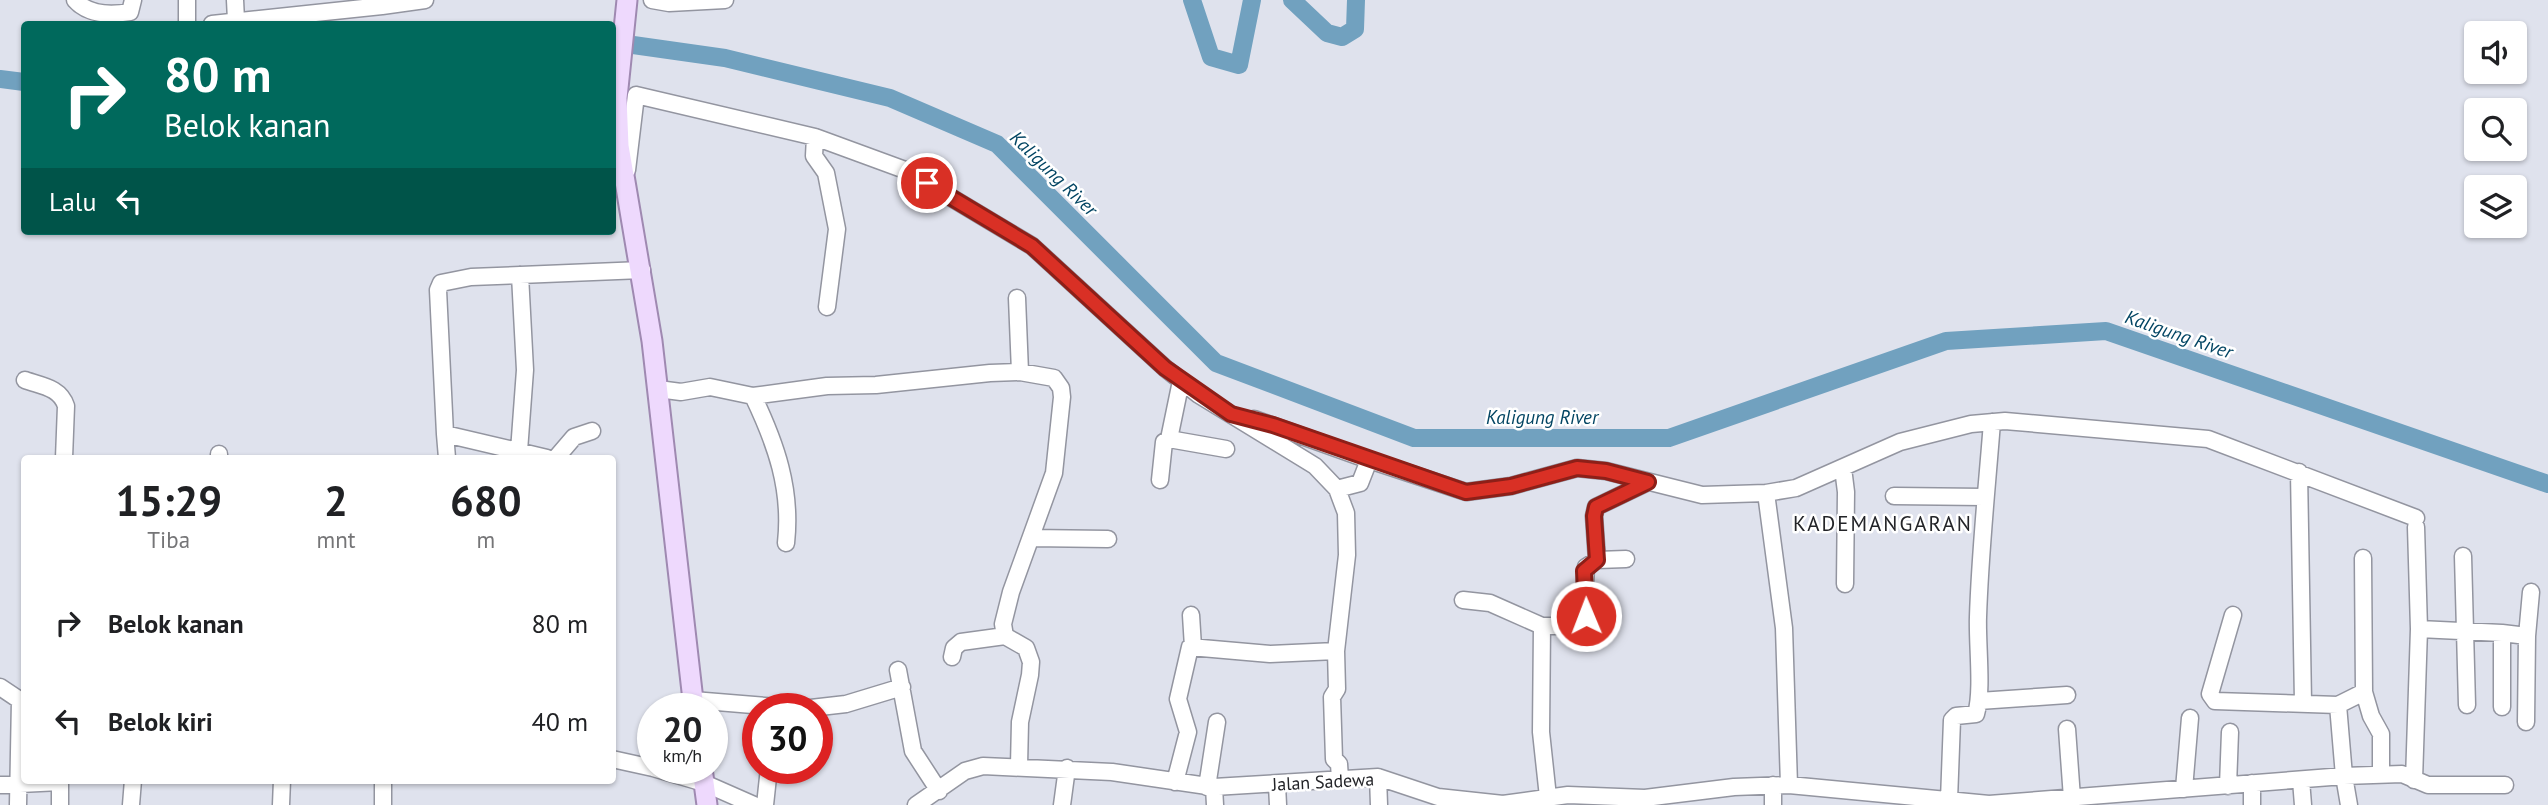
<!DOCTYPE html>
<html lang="id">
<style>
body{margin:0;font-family:"PT Sans",sans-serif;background:#f6f6f6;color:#202124;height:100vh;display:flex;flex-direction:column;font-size:26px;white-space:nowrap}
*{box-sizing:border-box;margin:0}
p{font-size:23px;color:#757577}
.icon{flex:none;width:38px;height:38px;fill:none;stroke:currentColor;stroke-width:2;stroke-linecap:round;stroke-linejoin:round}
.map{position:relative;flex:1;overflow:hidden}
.details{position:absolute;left:21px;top:455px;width:595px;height:329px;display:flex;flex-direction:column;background:#fff;border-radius:7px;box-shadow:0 2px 5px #0004}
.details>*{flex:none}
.banner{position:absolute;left:21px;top:21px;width:595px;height:214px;border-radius:7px;box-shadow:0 2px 5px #0004;background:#00695c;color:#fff;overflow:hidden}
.tools{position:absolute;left:2464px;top:21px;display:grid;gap:14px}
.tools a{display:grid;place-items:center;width:63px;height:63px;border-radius:7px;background:#fff;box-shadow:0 2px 5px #0004;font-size:35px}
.speed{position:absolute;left:637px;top:693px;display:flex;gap:14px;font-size:35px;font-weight:700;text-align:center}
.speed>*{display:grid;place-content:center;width:91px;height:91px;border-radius:50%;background:#fff;box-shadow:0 2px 5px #0004;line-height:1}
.speed small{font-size:18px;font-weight:400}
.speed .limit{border:10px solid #d22;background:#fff;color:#111}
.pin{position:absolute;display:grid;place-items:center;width:60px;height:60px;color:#fff;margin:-30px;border:4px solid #fff;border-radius:50%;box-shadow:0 2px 7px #0007}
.me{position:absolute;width:77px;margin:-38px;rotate:359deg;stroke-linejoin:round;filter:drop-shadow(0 0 5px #0008)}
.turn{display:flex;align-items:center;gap:24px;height:147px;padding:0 28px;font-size:32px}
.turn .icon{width:91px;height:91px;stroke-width:2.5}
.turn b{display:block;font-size:49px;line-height:60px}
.then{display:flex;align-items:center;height:66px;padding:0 28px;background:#0003;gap:14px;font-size:26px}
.eta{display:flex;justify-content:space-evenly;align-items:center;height:119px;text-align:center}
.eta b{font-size:42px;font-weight:700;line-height:49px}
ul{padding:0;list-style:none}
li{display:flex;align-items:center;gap:21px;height:98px;padding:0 28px}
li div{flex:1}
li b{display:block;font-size:26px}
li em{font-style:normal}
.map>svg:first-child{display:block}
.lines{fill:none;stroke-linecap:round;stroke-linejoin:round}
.river{stroke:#71a1bf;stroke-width:18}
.minor-casing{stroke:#9395a0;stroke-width:19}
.major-casing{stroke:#9f89b1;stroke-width:23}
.minor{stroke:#fff;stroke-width:16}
.major{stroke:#eed9fd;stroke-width:19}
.route-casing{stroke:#8d1f18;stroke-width:18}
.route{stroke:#d93025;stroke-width:12}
.labels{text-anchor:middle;stroke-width:5;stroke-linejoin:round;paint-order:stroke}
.street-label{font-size:18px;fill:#232428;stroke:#fff}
.water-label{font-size:19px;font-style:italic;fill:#034563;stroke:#fff}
.quarter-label{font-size:21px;letter-spacing:2px;fill:#232428;stroke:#fff}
</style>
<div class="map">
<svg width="2548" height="805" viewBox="0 0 2548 805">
<rect width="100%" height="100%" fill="#dfe2ed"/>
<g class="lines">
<path class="river" d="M1192,0L1211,57L1239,65L1252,0
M1292,0L1327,33L1342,37L1355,29L1356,0
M612,42L725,58L890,98L997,144L1216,363L1414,438H1669L1946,341L2106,331L2548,484
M0,79L24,82"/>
<defs>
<path id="minor" d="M75,0C88,15 112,15 130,12L133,0
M187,0V24
M235,0L236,20
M381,0L382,6L425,0
M652,0L669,3L725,0
M212,24L382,6
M815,137L814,156L826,173L837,229L827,307
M627,170L636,95L815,137L905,170L1032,246L1165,368L1199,395L1315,466L1337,489L1346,513L1347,555L1336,651L1337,689L1332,697L1334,759L1339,764L1340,779
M1017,298L1020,372
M25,380C41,386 60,387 66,406L64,458
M1181,381L1169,439L1226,449
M658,389L681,392L710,387L753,396L827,386L876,385L990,373L1020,372L1054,378L1061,388L1062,397L1054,473L1011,592L1003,624L1005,636L1026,648L1031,662L1030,675L1020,722L1019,766
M753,396C776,444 792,489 786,543
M1254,419L1369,460
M445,434L438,290L441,283L471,277L642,270
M519,451L525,370L520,275
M219,458V454
M447,458L445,434L547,458
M556,458L574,437L592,431
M1843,468L1846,492L1845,584
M2299,472L2303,702
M1160,480L1164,442L1169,439
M1337,489L1360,483L1369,460L1466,492L1511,486L1577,468L1606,471L1702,495L1766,493L1796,488L1900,442L1971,424L2005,421L2208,439L2416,518
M1766,493L1784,628L1789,785
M1894,496L1984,497
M1031,538L1108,539
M2463,556L2467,705
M1597,560L1594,516L1596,507L1648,482
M1463,600L1490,603L1542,626L1541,732L1548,797
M1191,615L1193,647
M2233,615L2210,694L2215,701L2338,705L2344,776L2402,774L2428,785H2505
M1542,626H1574L1583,621L1586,567L1597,560L1626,559
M2419,629L2502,633V707
M2502,633L2527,636L2526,722
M2527,636L2531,592
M952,657L954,648L961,642L1005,636
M898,670L913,751L939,791
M0,687L24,703
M2364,692L2371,716L2381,734V775
M693,700L802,709L846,704L902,687
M1979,701L2067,695
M2338,705L2364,692L2363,558
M2067,729L2072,798
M612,759L653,768
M653,768L704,783L754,805
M1378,777L1379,805
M383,780V805
M2301,780L2303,805
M2414,780L2419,629L2416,527
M1175,782L1188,732L1178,699L1190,647L1270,654L1336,651
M0,785L60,782
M1277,785L1278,805
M2228,786L2230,732
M1207,787L1217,722
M1214,787L1215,805
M2184,789L2190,718
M1949,800L1952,720L1956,716L1976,714C1983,691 1977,644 1978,617C1980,552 1987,487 1992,422
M18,805L20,700
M60,805V780
M131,805L133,780
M281,805L282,780
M765,805L769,768
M916,805L965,771L983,766L1112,772L1214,787L1378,777L1438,797L1503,804L1568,795L1645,798L1734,787L1789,785L1989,804L2344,776L2349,805
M1062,805L1067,768
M1773,805V785
M2252,805V783"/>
<path id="major" d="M627,0L617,98L619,146L652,341L694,709
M702,768L707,805"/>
</defs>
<use href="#minor" class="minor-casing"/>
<use href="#major" class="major-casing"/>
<use href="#minor" class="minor"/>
<use href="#major" class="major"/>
</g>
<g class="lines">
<defs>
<path id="route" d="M927,183L1032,246L1165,368L1231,414L1273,425L1466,492L1511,486L1577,468L1606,471L1648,482L1596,507L1594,516L1597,560L1584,571L1586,616"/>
</defs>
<use href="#route" class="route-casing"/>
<use href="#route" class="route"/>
</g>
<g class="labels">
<g class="street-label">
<text transform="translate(1323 782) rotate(-3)" y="6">Jalan Sadewa</text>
</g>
<g class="water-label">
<text transform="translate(1054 173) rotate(44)" y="7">Kaligung River</text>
<text transform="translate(2179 334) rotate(19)" y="7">Kaligung River</text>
<text x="1542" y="424">Kaligung River</text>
</g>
<g class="quarter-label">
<text x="1883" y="531">KADEMANGARAN</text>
</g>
</g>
</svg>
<div class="tools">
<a><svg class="icon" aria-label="sound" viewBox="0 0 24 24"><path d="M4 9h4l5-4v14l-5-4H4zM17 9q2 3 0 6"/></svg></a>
<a><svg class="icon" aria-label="search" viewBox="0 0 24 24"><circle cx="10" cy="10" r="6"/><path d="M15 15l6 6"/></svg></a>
<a><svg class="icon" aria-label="layers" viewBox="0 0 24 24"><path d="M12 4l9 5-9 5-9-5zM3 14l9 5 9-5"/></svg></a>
</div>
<div class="speed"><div>20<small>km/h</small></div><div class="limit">30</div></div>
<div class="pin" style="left:927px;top:183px;background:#d93025"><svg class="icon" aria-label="arrive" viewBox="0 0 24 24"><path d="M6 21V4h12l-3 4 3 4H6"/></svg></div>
<svg class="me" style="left:1586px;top:616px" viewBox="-20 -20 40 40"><circle r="17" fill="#d93025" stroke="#fff" stroke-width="3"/><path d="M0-11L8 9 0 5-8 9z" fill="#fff"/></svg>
<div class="banner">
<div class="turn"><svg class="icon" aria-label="right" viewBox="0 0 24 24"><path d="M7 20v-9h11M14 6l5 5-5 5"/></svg><div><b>80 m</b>Belok kanan</div></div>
<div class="then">Lalu<svg class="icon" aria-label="left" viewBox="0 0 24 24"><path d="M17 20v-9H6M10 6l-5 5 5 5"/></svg></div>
</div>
<section class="details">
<div class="eta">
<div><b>15:29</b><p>Tiba</p></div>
<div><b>2</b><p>mnt</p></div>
<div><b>680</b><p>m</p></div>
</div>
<ul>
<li><svg class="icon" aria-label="right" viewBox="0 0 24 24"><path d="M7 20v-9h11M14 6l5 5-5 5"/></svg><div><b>Belok kanan</b></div><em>80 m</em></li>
<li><svg class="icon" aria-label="left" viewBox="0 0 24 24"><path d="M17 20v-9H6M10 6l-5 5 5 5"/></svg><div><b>Belok kiri</b></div><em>40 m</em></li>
</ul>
</section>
</div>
